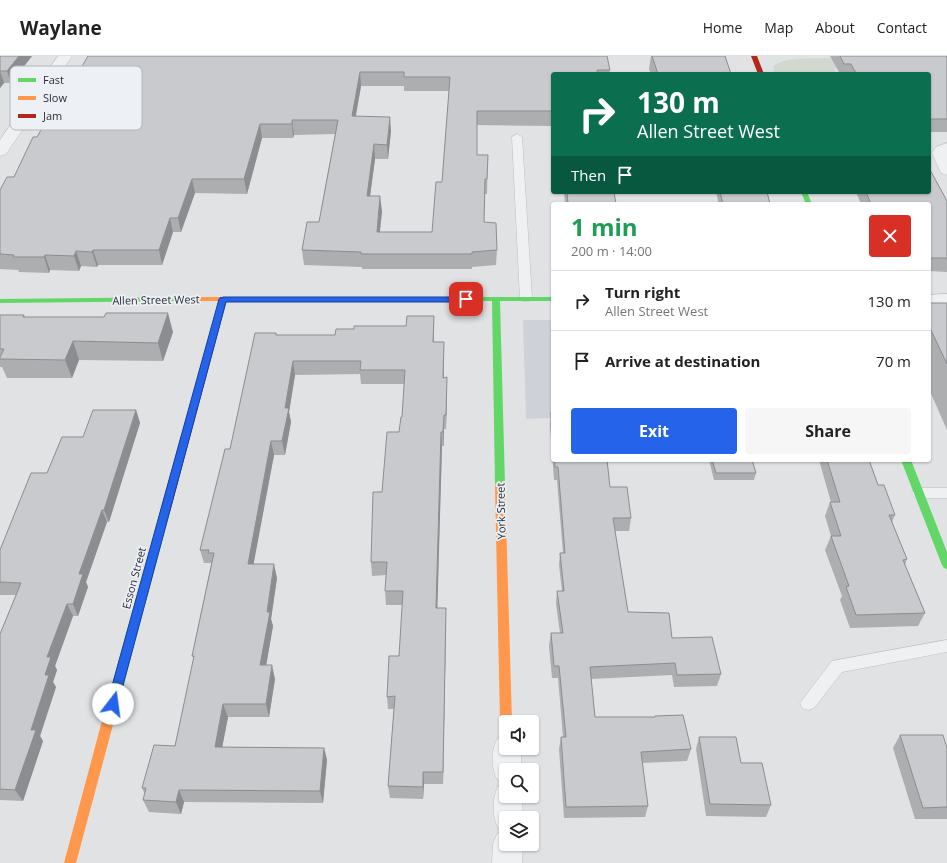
<!DOCTYPE html>
<meta charset="utf-8">
<style>
body{margin:0;font-family:"Open Sans",sans-serif;background:#f6f6f6;color:#222;height:100vh;display:flex;flex-direction:column;font-size:15px;white-space:nowrap}
*{box-sizing:border-box;margin:0}
p{font-size:13px;color:#767676}
.icon{flex:none;width:22px;height:22px;fill:none;stroke:currentColor;stroke-width:2;stroke-linecap:round;stroke-linejoin:round}
.map{position:relative;flex:1;overflow:hidden}
.details{position:absolute;left:551px;top:146px;width:380px;height:260px;display:flex;flex-direction:column;background:#fff;border-radius:4px;box-shadow:0 1px 3px #0004}
.details>*{flex:none}
.top-card{position:absolute;left:551px;top:16px;width:380px;height:122px;border-radius:4px;box-shadow:0 1px 3px #0004;background:#0b6e4f;color:#fff;overflow:hidden}
.controls{position:absolute;left:499px;top:659px;display:grid;gap:8px}
.controls a{display:grid;place-items:center;width:40px;height:40px;border-radius:4px;background:#fff;box-shadow:0 1px 3px #0004;font-size:20px}
.pin{position:absolute;display:grid;place-items:center;width:34px;height:34px;color:#fff;margin:-17px;border-radius:8px;box-shadow:0 2px 6px #0006}
.me{position:absolute;width:44px;margin:-22px;rotate:15deg;stroke-linejoin:round;filter:drop-shadow(0 0 3px #0008)}
.turn{display:flex;align-items:center;gap:14px;height:84px;padding:0 20px;font-size:18px}
.turn .icon{width:52px;height:52px;stroke-width:2.5}
.turn b{display:block;font-size:28px;line-height:34px}
.then{display:flex;align-items:center;height:38px;padding:0 20px;background:#0003;gap:8px;font-size:15px}
.round{display:grid;place-items:center;flex:none;width:42px;height:42px;border-radius:4px;background:#f6f6f6}
.headline{display:flex;align-items:center;justify-content:space-between;height:68px;padding:0 20px}
h1{font-size:24px;font-weight:700;line-height:30px;color:#1e9e55}
.primary-button{display:flex;gap:8px;margin-top:auto;padding:8px 20px}
.primary-button a{flex:1;height:46px;border-radius:4px;background:#2563eb;color:#fff;font-size:16px;font-weight:700;line-height:46px;text-align:center}
.primary-button a+a{background:#f6f6f6;color:#222}
ul{padding:0;list-style:none}
li{display:flex;align-items:center;gap:12px;height:60px;padding:0 20px;border-top:1px solid #e0e0e0}
li div{flex:1}
li b{display:block;font-size:15px}
li em{font-style:normal}
header{display:flex;align-items:center;gap:24px;box-sizing:border-box;height:56px;padding:0 20px;background:#fff;border-bottom:1px solid #e0e0e0}
header strong{font-size:19px}
nav{display:flex;gap:22px;margin-inline-start:auto;font-size:14px}
.map>svg:first-child{display:block}
.built{fill:#ced1d7}
.green{fill:#d0d8d0}
.lines{fill:none;stroke-linecap:round;stroke-linejoin:round}
.lane-casing{stroke:#bec0c2;stroke-width:1}
.street-casing{stroke:#bec0c2;stroke-width:1}
.lane{fill:#eff0f1;fill-rule:evenodd}
.street{fill:#eff0f1;fill-rule:evenodd}
.fast{fill:#63d668;fill-rule:evenodd}
.slow{fill:#ff974d;fill-rule:evenodd}
.jam{fill:#b3261e;fill-rule:evenodd}
.wall{fill:#acaeb0;fill-rule:evenodd}
.shaded-wall{fill:#8c8d90}
.building{fill:#c8cacd;stroke:#8c8d90;fill-rule:evenodd}
.route{fill:#2563eb;stroke:#184099}
.labels{text-anchor:middle;stroke-width:3.5;stroke-linejoin:round;paint-order:stroke}
.street-label{font-size:11px;fill:#292f3c;stroke:#edf0f4}
.key{fill:#edf0f4;stroke:#b2b6bd;stroke-width:1}
.key-label{font-size:11px;fill:#292f3c}
</style>
<header>
<strong>Waylane</strong>
<nav><a>Home</a><a>Map</a><a>About</a><a>Contact</a></nav>
</header>
<div class="map">
<svg width="947" height="807" viewBox="0 0 947 807">
<rect width="100%" height="100%" fill="#e0e2e4"/>
<path class="built" d="M523,264H553V362L526,363Z"/>
<path class="green" d="M829,2L840,3L835,13L836,18H775L773,11C782,0 815,3 829,2Z"/>
<g class="lines">
<defs>
<path id="lane" d="M517,78L522,81L532,243L530,245H522L520,243L512,81Z
M919,432H947V442H919L914,441L912,437L914,433Z
M947,584V596L842,616L814,652L808,654L802,652L800,647L832,605Z"/>
<path id="street" d="M58,0H72L6,98L0,100V84Z
M947,87V119L941,117L932,97L936,91Z
M947,238V250L929,251V239Z
M506,680V692H521V714H506V727L497,723C491,710 491,696 497,683Z
M506,727V740H522L523,762H506V788H523L522,807H492L493,788L497,778L505,775L498,772C492,758 492,744 498,730Z"/>
</defs>
<use href="#lane" class="lane-casing"/>
<use href="#street" class="street-casing"/>
<use href="#lane" class="lane"/>
<use href="#street" class="street"/>
<path class="fast" d="M801,136H807L812,148H806Z
M186,241H189L190,243L189,245L0,247V243Z
M472,241H553V245H500L505,429L503,431H497L495,429L492,245H472L471,243Z
M901,404H911L947,496V513L944,512L942,509Z
M165,452L168,453L170,456L118,650L116,653L112,655L108,653L106,650L160,456L162,453Z"/>
<path class="slow" d="M183,241H475L479,243L475,245H183L182,243Z
M500,426L503,427L505,429L512,666H506V671L502,670L500,666L495,429L497,427Z
M112,645L116,647L118,650L76,807H64L106,650L108,647Z"/>
<path class="jam" d="M751,0H757L764,18H758Z
M220,241H226L227,243L170,456L168,459H162L160,456Z"/>
</g>
<path class="wall" d="M0,0H32L11,27H4L0,32Z
M651,0H725L731,18H651L649,13Z
M830,0H947V76H929V18H840Z
M78,14H610L609,18H553V70L477,69V99H488L487,138H485L484,166L497,194L496,209L472,211V213H362V211L304,209L302,194L319,166L335,78L294,79L293,82H262L247,138L195,137L181,176H173L162,209H98L97,211L81,210L79,215L50,214L49,217L19,216L18,214L0,213V134L14,121L37,81L72,25ZM361,30H404V35H449L442,126L432,176H380L382,155L370,140L375,103H388L391,75L356,60Z
M564,136H614L616,148H565Z
M716,136H767L770,148H718V145Z
M856,136H929L947,145V216L929,215V148H861Z
M929,247H947V374L929,333Z
M0,259H24L25,261L173,276L163,305L79,304L72,322H7L2,311H0Z
M434,274V286L444,300V322L447,335L446,373H444V390H442L437,552L446,565L443,728H424L423,743L390,742L388,730L394,653H388L387,641L399,600L403,549H386L385,535L386,519L372,520L371,506L382,436L399,376L402,361L404,328H361L360,318L295,319L289,356L291,366L285,399H274L253,508L277,522L271,563L273,570L266,609L275,623L269,661H228L222,691L324,692L327,704L323,747L184,746L181,758L149,756L143,744L145,738L142,732L175,690L194,603L192,600L211,509V507H204L200,494L230,393L276,277L277,279H335Z
M136,354L140,367L109,466H107L86,526L88,531L78,560H73L55,610L57,614L53,626L56,631L40,680L43,685L23,745L0,744V578L16,539H0V494L47,417L83,381Z
M551,356H553V404H607L610,431L631,462L629,475H615L628,556L672,582L721,618L717,630L674,631L672,619L591,623L595,661H655V660L691,693L687,705L642,707L648,750L645,761L564,762L559,693L561,681H563L558,622H552L549,590L551,577H560L556,548L557,535H562L559,509L560,497H563L557,424H554L550,369Z
M709,404H752L756,417L754,424H714Z
M819,404H869L878,429L895,459L892,466L907,503L905,509L925,557L918,570L850,572L840,544L842,540L825,494L831,480L825,460L830,446H831Z
M900,679L947,692V763H915L893,692Z
M699,681L741,707L771,749L766,761L706,760L696,693Z"/>
<path class="shaded-wall" d="M19,0H32L11,27L7,15Z
M0,15L4,27L0,32Z
M360,16L361,30L353,74L352,60Z
M390,61L391,75L388,103L387,89Z
M292,64L294,79L293,82L292,68Z
M260,68L262,82L247,138L244,123Z
M374,88L375,103L368,155L367,140Z
M192,123L195,137L181,176L178,162Z
M380,140L382,155L378,191L377,176Z
M170,162L173,176L162,209L159,194Z
M93,194L98,209L97,211L92,196Z
M76,195L81,210L79,215L74,200Z
M45,199L50,214L49,217L44,201Z
M168,257L173,276L163,305L158,287Z
M434,260V274L433,300V286Z
M73,285L79,304L72,322L65,304Z
M444,286V300L443,335V322Z
M293,305L295,319L289,356L291,366L285,399L282,385L285,352Z
M447,321V335L446,373V359Z
M136,354L140,367L109,466L104,454Z
M444,359V390L443,376Z
M441,376L442,390L437,565L436,552Z
M271,385L274,399L251,522L248,508Z
M102,454L107,466L86,526L88,531L78,560L73,548L79,518Z
M274,508L277,522L271,563L273,570L264,622L260,609L267,556Z
M67,548L73,560L55,610L57,614L53,626L56,631L40,680L43,685L23,745L15,734L45,619L47,601Z
M446,552V565L443,728V716Z
M272,609L275,623L269,661L266,648Z
M223,648L228,661L220,703L215,691Z
M324,692L327,704L323,747L320,735Z
M423,716L424,728L423,743Z
M179,734L184,746L181,758L176,746Z"/>
<path class="building" d="M0,0H19L7,15H0Z
M88,0H607L610,14H597L598,18H553V55H477V99H488L487,123H485L484,166L496,167L497,194L472,196V198H361V196L302,194L307,166H319L338,64H292V68H260L244,123H192L178,162H170L159,194H93L92,196L76,195L74,200L45,199L44,201H13L14,199L0,198V134L7,121H14L33,81H37L69,25H72L78,14H80ZM360,16H404V21H450L442,126H436L432,176H377L380,140H367L374,88L387,89L390,61L352,60Z
M652,0H725L731,18H658Z
M840,0H947V63H929V18H866V17H856L851,8H844Z
M929,112L947,145V202H929V148H871L866,136H929Z
M567,136H614L616,148H568Z
M720,136H767L770,148H723Z
M929,247H947V308L929,270Z
M106,257H168L158,287L73,285L65,304L0,303V301L4,293H0V259H24L23,261H104Z
M407,260H434L433,286H444L443,322L447,321L446,359H444L443,376H441L436,552H446L443,716H423V731L388,730L395,640L387,641L389,600H399L403,535H385L387,506H371L373,436H382L387,376H399L401,361H402L405,314H360L361,305H293L285,352H289L282,385H271L248,508H274L267,556H270L260,609H272L266,648H223L215,691L324,692L320,735L179,734L176,746L143,744L146,732H142L154,689L175,690L194,600H192L214,497H208L209,494H200L225,393H230L255,277H276V279H335L336,273H354V270H406Z
M93,354H136L104,454H102L79,518H83L73,548H67L47,601H51L45,619H49L31,674H36L15,734L0,733V578L21,527L0,526V494L31,417H47L62,381H83Z
M551,356H553V380Z
M555,404H607L610,431H627L631,462H613L628,556L669,557L672,582L712,581L721,618L677,619L675,607L590,611L595,661H655V660L683,659L691,693L641,696L648,750L566,751L561,681H566L559,610H554L551,577H563L557,535H564L560,497H565L558,411H555Z
M712,404H752L756,417H716Z
M827,404H869L878,429H884L895,459H889L907,503L903,504L925,557L856,559L846,531L849,530L831,480H841L830,446H840Z
M900,679H943L947,692V751L923,752Z
M699,681H736L741,707H762L771,749L710,748Z"/>
<path class="route" d="M223,241H466L470,243L466,246H226L118,648L117,652L113,653L109,652L107,648L219,243Z"/>
<g class="labels">
<g class="street-label">
<text transform="translate(156 244) rotate(-1)" y="4">Allen Street West</text>
<text transform="translate(501 455) rotate(-91)" y="4">York Street</text>
<text transform="translate(134 522) rotate(-75)" y="4">Esson Street</text>
</g>
</g>
<rect x="10" y="10" width="132" height="64" rx="6" class="key"/>
<rect x="18" y="22" width="18" height="4" fill="#63d668"/>
<rect x="18" y="40" width="18" height="4" fill="#ff974d"/>
<rect x="18" y="58" width="18" height="4" fill="#b3261e"/>
<g class="key-label">
<text x="43" y="28">Fast</text>
<text x="43" y="46">Slow</text>
<text x="43" y="64">Jam</text>
</g>
</svg>
<div class="controls">
<a><svg class="icon" aria-label="sound" viewBox="0 0 24 24"><path d="M4 9h4l5-4v14l-5-4H4zM17 9q2 3 0 6"/></svg></a>
<a><svg class="icon" aria-label="search" viewBox="0 0 24 24"><circle cx="10" cy="10" r="6"/><path d="M15 15l6 6"/></svg></a>
<a><svg class="icon" aria-label="layers" viewBox="0 0 24 24"><path d="M12 4l9 5-9 5-9-5zM3 14l9 5 9-5"/></svg></a>
</div>
<div class="pin" style="left:466px;top:243px;background:#d93025"><svg class="icon" aria-label="arrive" viewBox="0 0 24 24"><path d="M6 21V4h12l-3 4 3 4H6"/></svg></div>
<svg class="me" style="left:113px;top:648px" viewBox="-20 -20 40 40"><circle r="19" fill="#fff"/><path d="M0-13L10 11 0 6-10 11z" fill="#2563eb"/></svg>
<div class="top-card">
<div class="turn"><svg class="icon" aria-label="right" viewBox="0 0 24 24"><path d="M7 20v-9h11M14 6l5 5-5 5"/></svg><div><b>130 m</b>Allen Street West</div></div>
<div class="then">Then<svg class="icon" aria-label="arrive" viewBox="0 0 24 24"><path d="M6 21V4h12l-3 4 3 4H6"/></svg></div>
</div>
<section class="details">
<div class="headline"><div><h1>1 min</h1><p>200 m · 14:00</p></div><a class="round" style="background:#d93025;color:#fff"><svg class="icon" aria-label="close" viewBox="0 0 24 24"><path d="M6 6l12 12M18 6L6 18"/></svg></a></div>
<ul>
<li><svg class="icon" aria-label="right" viewBox="0 0 24 24"><path d="M7 20v-9h11M14 6l5 5-5 5"/></svg><div><b>Turn right</b><p>Allen Street West</p></div><em>130 m</em></li>
<li><svg class="icon" aria-label="arrive" viewBox="0 0 24 24"><path d="M6 21V4h12l-3 4 3 4H6"/></svg><div><b>Arrive at destination</b></div><em>70 m</em></li>
</ul>
<div class="primary-button"><a>Exit</a><a>Share</a></div>
</section>
</div>
